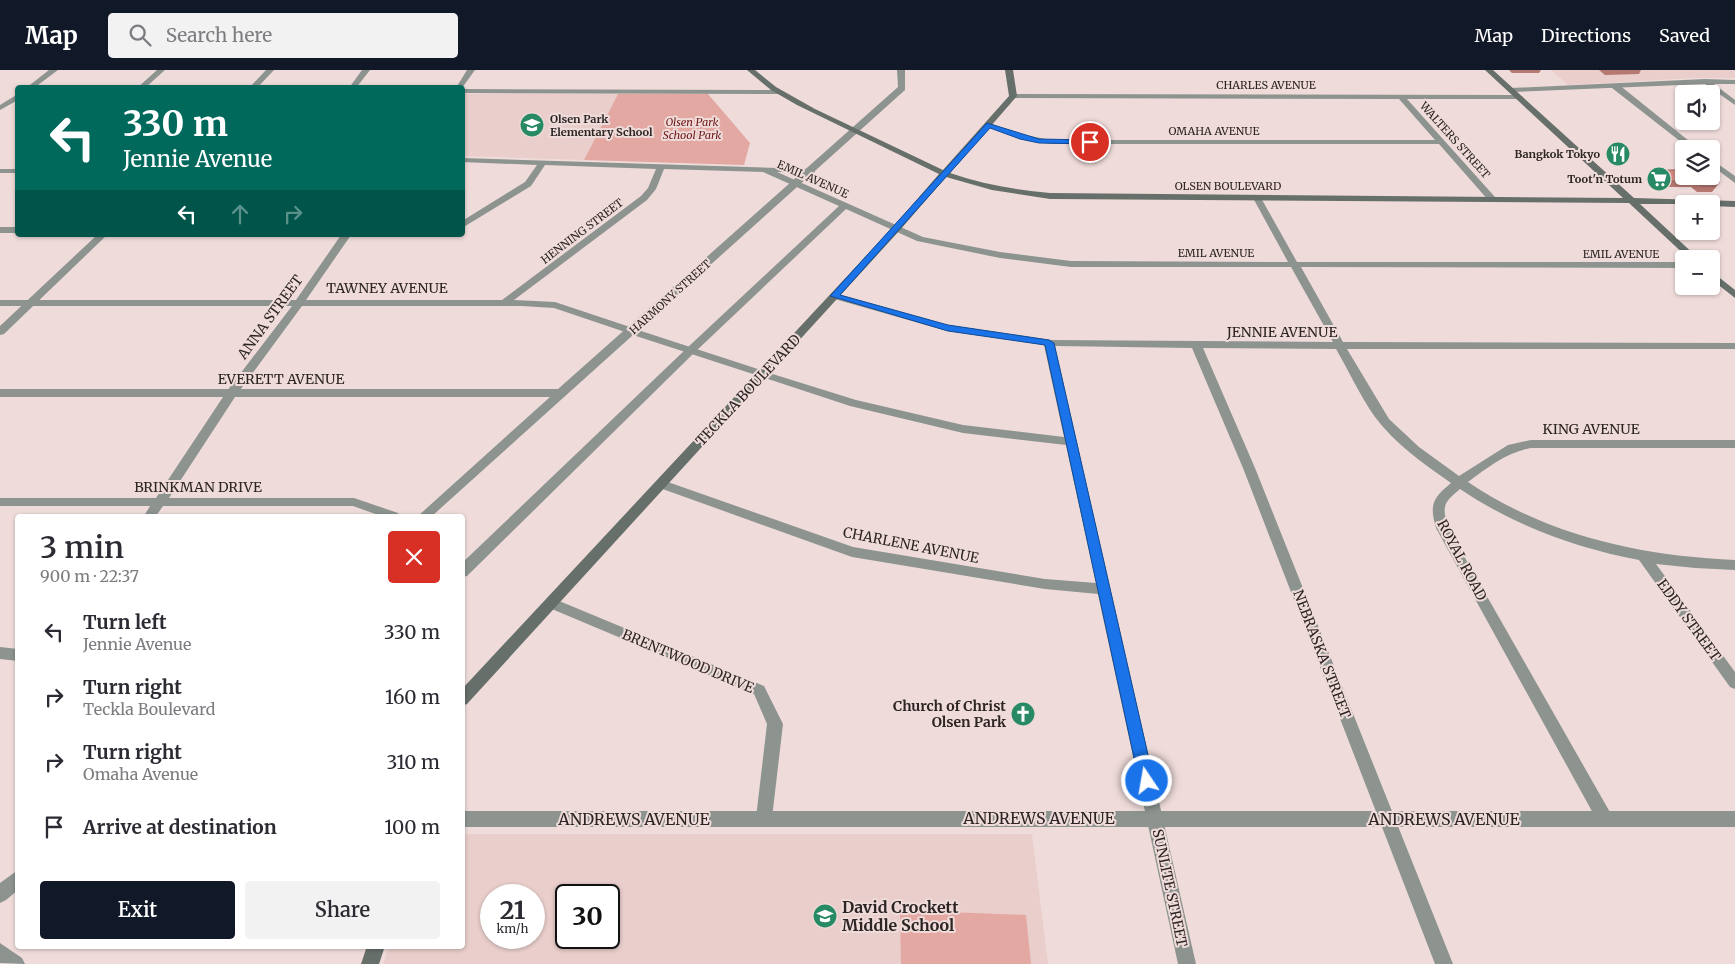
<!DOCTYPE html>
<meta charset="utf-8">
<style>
body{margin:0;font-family:Merriweather,serif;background:#f2f2f3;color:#2b2b33;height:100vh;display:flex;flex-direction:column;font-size:19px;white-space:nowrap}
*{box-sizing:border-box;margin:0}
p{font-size:16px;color:#7c7c81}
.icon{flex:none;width:28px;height:28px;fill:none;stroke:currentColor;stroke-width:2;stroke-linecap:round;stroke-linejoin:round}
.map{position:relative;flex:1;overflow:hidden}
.panel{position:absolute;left:15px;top:444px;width:450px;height:435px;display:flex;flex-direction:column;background:#fff;border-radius:5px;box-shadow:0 1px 4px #0004}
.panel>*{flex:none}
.guide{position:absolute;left:15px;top:15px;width:450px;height:152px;border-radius:5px;box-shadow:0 1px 4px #0004;background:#00695c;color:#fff;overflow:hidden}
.controls{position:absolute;left:1675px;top:15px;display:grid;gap:10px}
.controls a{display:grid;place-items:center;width:45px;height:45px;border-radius:5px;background:#fff;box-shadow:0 1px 4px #0004;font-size:25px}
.speed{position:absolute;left:480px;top:814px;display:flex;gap:10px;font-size:25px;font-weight:700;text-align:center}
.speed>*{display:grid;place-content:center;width:65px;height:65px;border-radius:50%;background:#fff;box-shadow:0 1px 4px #0004;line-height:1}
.speed small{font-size:12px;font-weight:400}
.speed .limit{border:2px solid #111;border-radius:8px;background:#fff;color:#111}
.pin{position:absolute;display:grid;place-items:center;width:42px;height:42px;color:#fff;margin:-21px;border:2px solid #fff;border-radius:50%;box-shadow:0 1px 5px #0007}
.me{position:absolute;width:55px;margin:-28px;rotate:348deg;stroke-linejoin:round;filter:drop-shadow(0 0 4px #0008)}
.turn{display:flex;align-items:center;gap:18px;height:105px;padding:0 25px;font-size:22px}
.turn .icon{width:65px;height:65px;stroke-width:2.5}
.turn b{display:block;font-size:35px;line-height:42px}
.lanes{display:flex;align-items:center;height:48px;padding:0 25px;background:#0003;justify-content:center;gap:25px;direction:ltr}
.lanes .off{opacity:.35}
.round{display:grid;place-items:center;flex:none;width:52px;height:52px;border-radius:5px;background:#f2f2f3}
.head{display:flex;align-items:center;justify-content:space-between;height:85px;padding:0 25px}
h1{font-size:30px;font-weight:600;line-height:38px}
.cta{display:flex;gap:10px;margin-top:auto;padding:10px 25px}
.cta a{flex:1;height:58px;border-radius:5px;background:#111827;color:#fff;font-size:20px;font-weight:600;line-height:58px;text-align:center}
.cta a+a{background:#f2f2f3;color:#2b2b33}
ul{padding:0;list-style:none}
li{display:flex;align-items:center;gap:15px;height:65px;padding:0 25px}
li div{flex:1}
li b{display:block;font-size:19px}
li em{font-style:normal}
header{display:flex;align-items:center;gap:30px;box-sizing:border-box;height:70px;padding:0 25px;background:#111827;color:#fff}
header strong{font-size:24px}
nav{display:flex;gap:28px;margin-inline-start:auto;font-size:18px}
.search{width:350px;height:45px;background:#f2f2f3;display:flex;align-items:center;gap:12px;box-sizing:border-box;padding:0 18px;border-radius:5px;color:#7c7c81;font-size:19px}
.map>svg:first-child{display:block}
.built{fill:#e9cecb;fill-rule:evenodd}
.green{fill:#e2a8a1}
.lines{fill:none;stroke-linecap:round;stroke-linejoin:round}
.minor{fill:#8d9490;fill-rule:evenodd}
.tertiary{fill:#8d9490;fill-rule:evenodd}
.secondary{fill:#666f6a;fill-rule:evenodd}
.wall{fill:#b67871}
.building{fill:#d48b83;stroke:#94615c}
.route{fill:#1a73e8;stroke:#114b97}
.labels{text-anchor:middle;stroke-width:4;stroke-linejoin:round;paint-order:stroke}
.far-street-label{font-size:11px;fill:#2c2524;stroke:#efdcda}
.far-poi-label{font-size:11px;font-weight:bold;fill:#2c2524;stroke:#efdcda;text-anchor:end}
.far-park-label{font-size:11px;font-style:italic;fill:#6e1716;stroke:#efdcda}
.street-label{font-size:14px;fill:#2c2524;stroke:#efdcda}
.poi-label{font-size:14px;font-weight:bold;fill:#2c2524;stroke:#efdcda;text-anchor:end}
.near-street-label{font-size:16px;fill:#2c2524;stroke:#efdcda}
.near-poi-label{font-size:16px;font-weight:bold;fill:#2c2524;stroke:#efdcda;text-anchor:start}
</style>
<header>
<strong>Map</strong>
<div class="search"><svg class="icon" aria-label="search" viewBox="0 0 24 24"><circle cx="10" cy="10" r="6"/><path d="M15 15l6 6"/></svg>Search here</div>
<nav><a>Map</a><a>Directions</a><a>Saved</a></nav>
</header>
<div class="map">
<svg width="1735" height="894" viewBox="0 0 1735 894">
<rect width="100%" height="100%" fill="#efdcda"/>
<path class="built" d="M1551,0H1735V8H1693L1568,15Z
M463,24H618L584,90L463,86Z
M463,764H1032L1048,894H383L389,876H462ZM491,825H534V868H491ZM566,825H609V868H566Z"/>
<path class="green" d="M618,24H708L750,73L744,95L584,90Z
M900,840L1026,845L1031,894H901Z"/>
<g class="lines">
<path class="minor" d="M49,0H58L34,18H26Z
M157,0H165L145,18H137Z
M362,0H370L356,18H349Z
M467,0H475L462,18H456Z
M1612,14H1618L1699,79H1690L1612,18Z
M462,19L779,20L783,22L779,24L462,23Z
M18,24V30L0,40V35Z
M1010,24L1519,25L1523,27L1519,29H1407L1495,127V131H1489L1439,74H1051L1020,69L985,55L989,53L1025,65L1051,70H1435L1399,29L1013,28H1010Z
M462,88L811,99L815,101L814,103L777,102L923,167L1000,182L1071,191L1288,192L1253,128L1257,125L1261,128L1297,192H1684V198L1301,197L1343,272L1735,273V279H1347L1389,349L1419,377L1459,406L1508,375L1531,370H1735V378H1531C1507,382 1487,398 1468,412C1548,466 1641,486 1735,490V500L1695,498L1656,494L1735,602V619L1730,617L1639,490C1576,478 1513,455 1460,419C1443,433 1442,436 1448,458L1611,744L1613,749L1611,754L1605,757L1599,754L1436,458C1429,434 1433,428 1451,413C1424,394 1395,374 1375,347C1360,326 1349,301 1336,279L1203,278L1255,398L1453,894H1435L1243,398L1192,278L1055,276L1196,894H1178L1098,524L1045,519L852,487L657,417L655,414L657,411H665L853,477L1045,509L1096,513L1066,375L963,363L850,336L759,306L758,304L763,301L856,330L963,355L1064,367L1044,275L947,261L831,228L829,226L834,223L948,255L1052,270L1333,272L1291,197H1071L1000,188L917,171L846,139L695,282L467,506L462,507V493L687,278L839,136L763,102L664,99L656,119L647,130L514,230L555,232L636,259V263H628L554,238L522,236H302L235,327L169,428H354L398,443L400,446H381L353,436H163L156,446H144L150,436H0V428H156L227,321L292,236H0V230H296L341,165H351L306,230H502L641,126L648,118L656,99L545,95L531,116L462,158V151L525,112L537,95L462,92Z
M1711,89L1735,106V113L1711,95Z
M0,99H18V103H0Z
M0,157H18V163H0Z
M552,528L764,616L783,654L772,748L770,753L764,756L758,753L756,748L767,654L754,624L547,537L545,533L547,529Z
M0,577L18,579V591L0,589Z"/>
<path class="tertiary" d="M266,0H274L257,18H249Z
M897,0H905V20L638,260L767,302L768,304L767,306H759L633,265L432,446H418L550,327H0V319H558L898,17Z
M1705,9L1735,10V14H1714L1735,30V35L1705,14L1511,22L1507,20L1511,18Z
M97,165H107L4,264L0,265V256Z
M462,741H1735V757H462Z
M18,800V820L6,830L0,833V813Z
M0,873L22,888L25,894L0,893Z"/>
<path class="secondary" d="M747,0H755L776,17L815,39L943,100L1009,26L1005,0H1013L1017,26L950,103C982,114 1016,120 1050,123L1623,128L1485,0H1493L1634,128L1735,131V137L1711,136V134H1640L1699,189H1689L1629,133L1050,129L992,120L946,107L900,160L467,634L462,636V619L894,156L939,104L797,35L771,20Z
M1711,201L1735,220V228L1711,209Z
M367,876H385L379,894H361Z"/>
</g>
<path class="wall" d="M1509,0H1541L1539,3H1512Z
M1599,0H1641L1639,4L1605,5Z
M1654,100L1720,112L1712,122H1697L1691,117H1663L1650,106Z"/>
<path class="building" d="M1654,100H1684V106H1711V105L1720,112H1711L1716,116H1701L1695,111H1666Z"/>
<path class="route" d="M987,53L1039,69L1090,70L1094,72L1090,74L1039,73L1020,69L990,58L840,225L948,255L1049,270L1054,273L1154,711L1152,716L1147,718L1142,716L1139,711L1045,275L948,261L830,226Z"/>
<defs>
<symbol id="school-disc" viewBox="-11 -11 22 22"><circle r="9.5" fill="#288a64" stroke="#efdcda"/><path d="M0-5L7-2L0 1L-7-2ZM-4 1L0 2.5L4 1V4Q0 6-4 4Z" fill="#fff"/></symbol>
<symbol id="restaurant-disc" viewBox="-11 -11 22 22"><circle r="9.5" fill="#288a64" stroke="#efdcda"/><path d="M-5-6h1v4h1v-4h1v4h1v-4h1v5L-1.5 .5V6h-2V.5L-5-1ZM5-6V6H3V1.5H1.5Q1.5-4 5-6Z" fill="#fff"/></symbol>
<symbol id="supermarket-disc" viewBox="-11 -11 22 22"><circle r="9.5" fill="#288a64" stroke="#efdcda"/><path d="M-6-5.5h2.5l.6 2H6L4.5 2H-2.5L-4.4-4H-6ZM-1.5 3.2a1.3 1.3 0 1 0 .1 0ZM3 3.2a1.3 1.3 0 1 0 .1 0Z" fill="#fff"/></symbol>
<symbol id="church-disc" viewBox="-11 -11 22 22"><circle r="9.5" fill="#288a64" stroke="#efdcda"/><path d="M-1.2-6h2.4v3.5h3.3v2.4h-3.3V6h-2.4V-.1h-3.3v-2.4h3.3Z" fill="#fff"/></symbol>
</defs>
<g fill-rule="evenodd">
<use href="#school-disc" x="518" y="41" width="28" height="28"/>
<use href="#restaurant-disc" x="1604" y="70" width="28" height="28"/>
<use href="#supermarket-disc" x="1645" y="95" width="28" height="28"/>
<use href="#church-disc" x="1009" y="630" width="28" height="28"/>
<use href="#school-disc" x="811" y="832" width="28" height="28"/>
</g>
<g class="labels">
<g class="far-street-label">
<text x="1266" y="19">CHARLES AVENUE</text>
<text x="1214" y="65">OMAHA AVENUE</text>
<text transform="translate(1455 70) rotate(48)" y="4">WALTERS STREET</text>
<text transform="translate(813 109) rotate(24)" y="4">EMIL AVENUE</text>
<text x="1228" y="120">OLSEN BOULEVARD</text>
<text transform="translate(582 161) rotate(-37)" y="4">HENNING STREET</text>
<text x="1216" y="187">EMIL AVENUE</text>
<text x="1621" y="188">EMIL AVENUE</text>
<text transform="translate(670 227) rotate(-42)" y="4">HARMONY STREET</text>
</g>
<g class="far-poi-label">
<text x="550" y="53" text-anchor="start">Olsen Park<tspan x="550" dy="13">Elementary School</tspan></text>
<text x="1600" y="88">Bangkok Tokyo</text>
<text x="1642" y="113">Toot'n Totum</text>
</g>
<g class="far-park-label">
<text x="692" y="56">Olsen Park<tspan x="692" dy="13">School Park</tspan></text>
</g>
<g class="street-label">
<text x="387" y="223">TAWNEY AVENUE</text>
<text transform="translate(270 247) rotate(-54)" y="5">ANNA STREET</text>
<text x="1282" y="267">JENNIE AVENUE</text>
<text x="281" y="314">EVERETT AVENUE</text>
<text transform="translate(748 320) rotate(-47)" y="5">TECKLA BOULEVARD</text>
<text x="1591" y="364">KING AVENUE</text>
<text x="198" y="422">BRINKMAN DRIVE</text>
<text transform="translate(911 475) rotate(11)" y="5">CHARLENE AVENUE</text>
<text transform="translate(1462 490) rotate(62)" y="5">ROYAL ROAD</text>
<text transform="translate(1689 550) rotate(54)" y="5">EDDY STREET</text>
<text transform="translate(1322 584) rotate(69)" y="5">NEBRASKA STREET</text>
<text transform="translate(688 591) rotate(23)" y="5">BRENTWOOD DRIVE</text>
<text transform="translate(1170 818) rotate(78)" y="5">SUNLITE STREET</text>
</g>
<g class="poi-label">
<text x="1006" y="641">Church of Christ<tspan x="1006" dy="16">Olsen Park</tspan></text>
</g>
<g class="near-street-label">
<text x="1039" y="754">ANDREWS AVENUE</text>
<text x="634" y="755">ANDREWS AVENUE</text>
<text x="1444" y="755">ANDREWS AVENUE</text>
</g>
<g class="near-poi-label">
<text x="842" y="843">David Crockett<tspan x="842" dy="18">Middle School</tspan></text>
</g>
</g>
</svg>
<div class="controls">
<a><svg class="icon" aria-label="sound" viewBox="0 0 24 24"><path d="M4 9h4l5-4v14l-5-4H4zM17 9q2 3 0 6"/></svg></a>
<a><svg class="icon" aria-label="layers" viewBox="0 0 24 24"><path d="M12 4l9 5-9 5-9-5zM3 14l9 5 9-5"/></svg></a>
<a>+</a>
<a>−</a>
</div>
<div class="speed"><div>21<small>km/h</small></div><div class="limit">30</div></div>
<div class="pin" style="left:1090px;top:72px;background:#d93025"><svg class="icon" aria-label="arrive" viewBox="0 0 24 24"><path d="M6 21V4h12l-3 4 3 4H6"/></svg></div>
<svg class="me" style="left:1147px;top:711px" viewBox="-20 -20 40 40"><circle r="17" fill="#1a73e8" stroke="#fff" stroke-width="3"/><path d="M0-11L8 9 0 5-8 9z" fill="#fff"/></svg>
<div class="guide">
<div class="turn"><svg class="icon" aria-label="left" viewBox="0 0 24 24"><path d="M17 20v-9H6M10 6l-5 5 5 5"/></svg><div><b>330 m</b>Jennie Avenue</div></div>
<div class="lanes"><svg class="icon" aria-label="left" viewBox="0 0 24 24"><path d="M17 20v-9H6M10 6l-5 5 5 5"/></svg><svg class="icon off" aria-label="ahead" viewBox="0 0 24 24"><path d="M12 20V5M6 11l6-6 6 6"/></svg><svg class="icon off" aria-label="right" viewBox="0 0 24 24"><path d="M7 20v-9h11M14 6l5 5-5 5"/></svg></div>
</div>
<section class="panel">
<div class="head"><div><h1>3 min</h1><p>900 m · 22:37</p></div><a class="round" style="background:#d93025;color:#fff"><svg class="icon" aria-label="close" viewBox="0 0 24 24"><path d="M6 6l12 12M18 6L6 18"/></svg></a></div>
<ul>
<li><svg class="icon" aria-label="left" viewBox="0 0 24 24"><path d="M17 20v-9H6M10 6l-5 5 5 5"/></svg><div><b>Turn left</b><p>Jennie Avenue</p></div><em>330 m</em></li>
<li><svg class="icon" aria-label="right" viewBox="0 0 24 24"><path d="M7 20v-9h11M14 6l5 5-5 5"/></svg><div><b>Turn right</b><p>Teckla Boulevard</p></div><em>160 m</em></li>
<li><svg class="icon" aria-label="right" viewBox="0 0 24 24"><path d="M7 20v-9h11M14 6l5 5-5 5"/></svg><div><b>Turn right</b><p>Omaha Avenue</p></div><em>310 m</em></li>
<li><svg class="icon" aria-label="arrive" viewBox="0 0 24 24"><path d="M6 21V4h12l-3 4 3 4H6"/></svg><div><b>Arrive at destination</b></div><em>100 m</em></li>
</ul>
<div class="cta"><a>Exit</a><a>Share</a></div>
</section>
</div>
